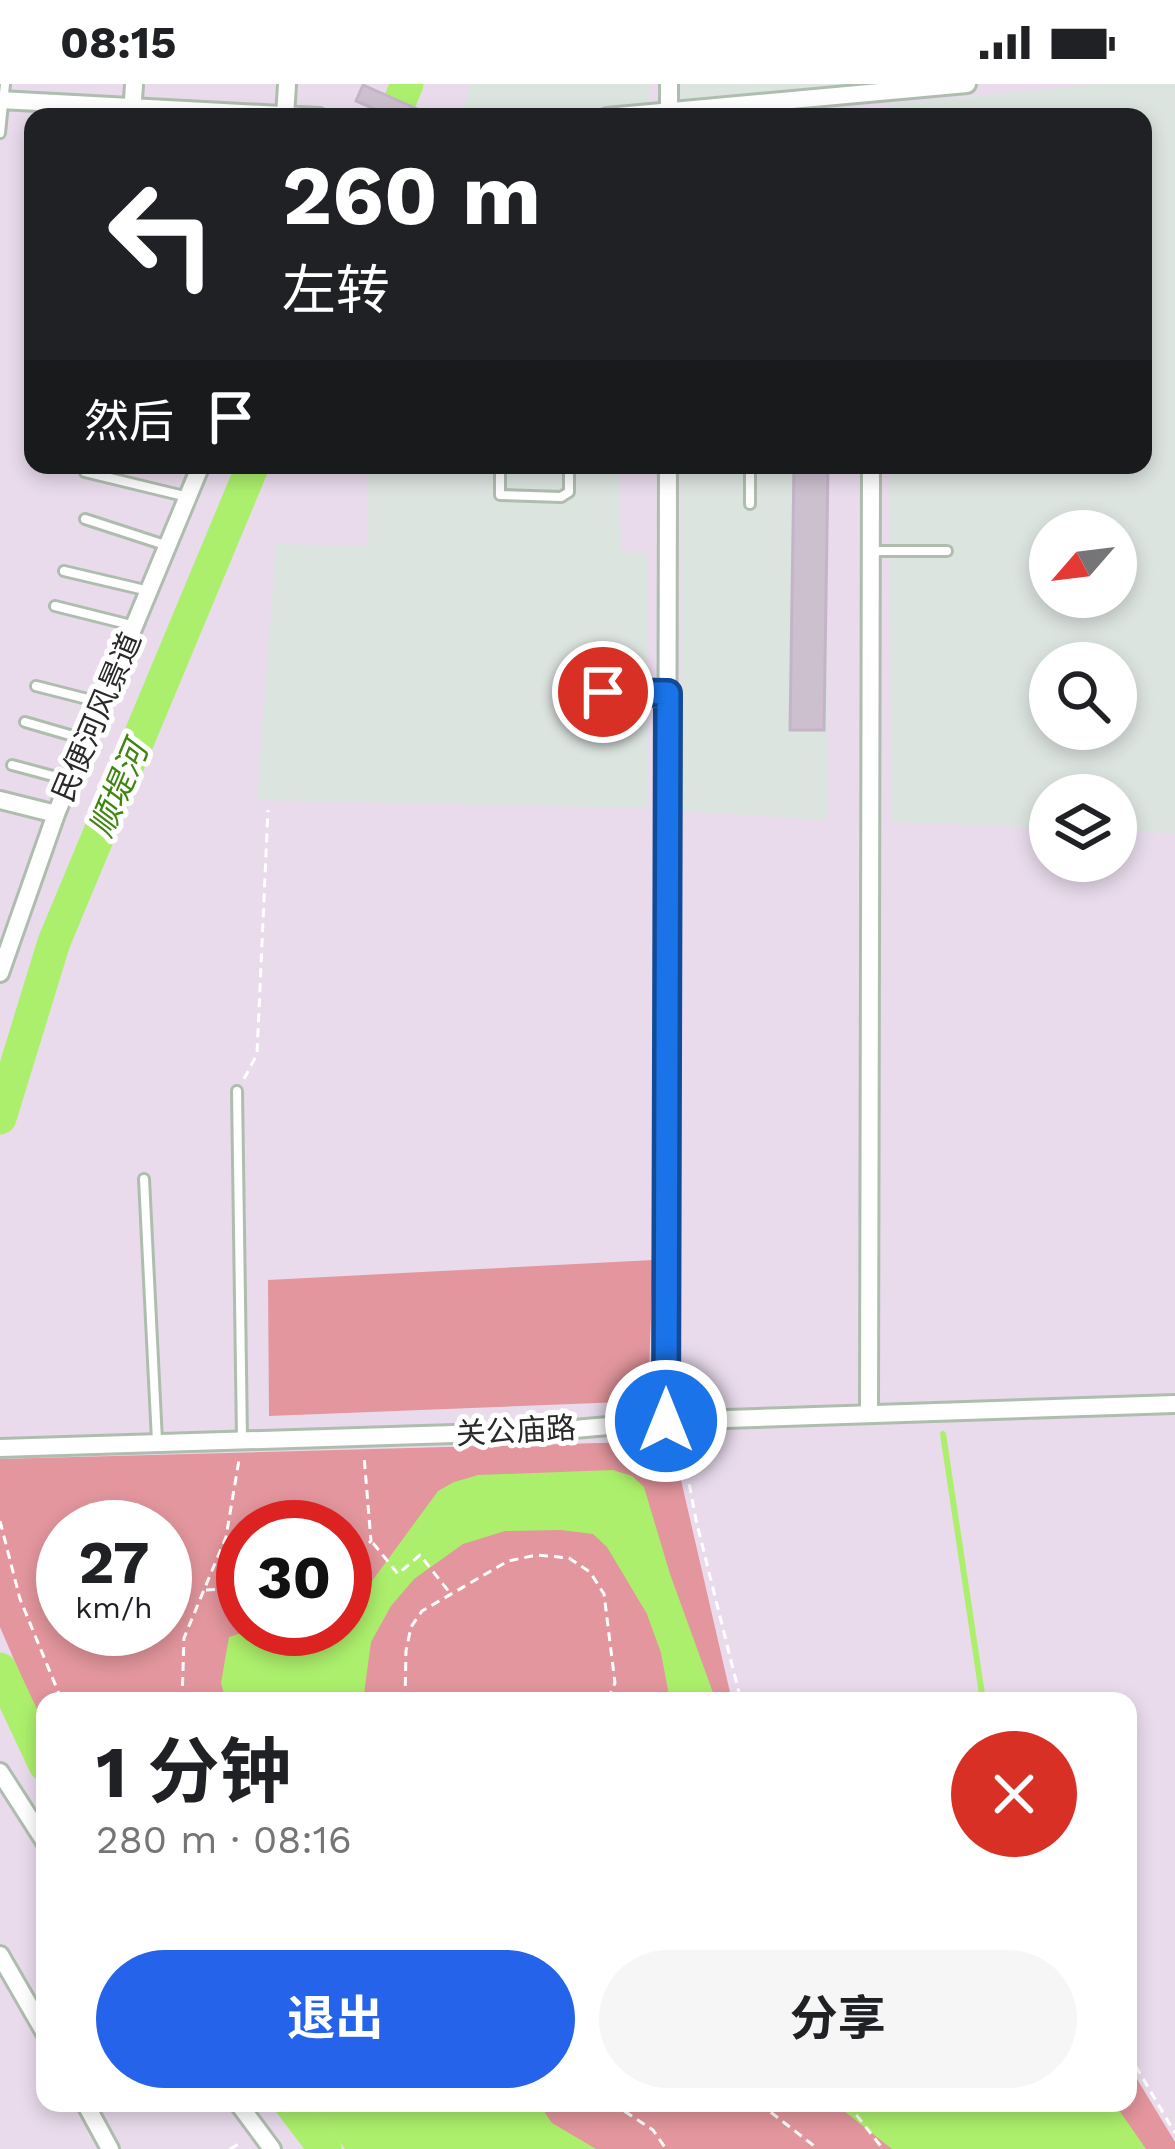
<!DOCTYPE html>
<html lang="zh">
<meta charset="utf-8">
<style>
body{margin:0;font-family:"Work Sans","Noto Sans SC",sans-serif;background:#f6f6f6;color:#202124;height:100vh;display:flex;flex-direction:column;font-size:45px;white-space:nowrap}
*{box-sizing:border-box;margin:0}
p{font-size:39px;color:#757577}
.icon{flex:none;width:66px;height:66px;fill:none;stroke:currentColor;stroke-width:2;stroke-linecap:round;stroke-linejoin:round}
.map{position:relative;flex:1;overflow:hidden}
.panel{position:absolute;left:36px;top:1608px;width:1101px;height:420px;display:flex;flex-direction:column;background:#fff;border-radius:24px;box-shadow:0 6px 18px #0003}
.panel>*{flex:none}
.top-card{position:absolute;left:24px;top:24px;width:1128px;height:366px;border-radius:24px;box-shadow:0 6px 18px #0003;background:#202124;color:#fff;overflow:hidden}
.needle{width:78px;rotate:242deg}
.fabs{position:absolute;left:1029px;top:426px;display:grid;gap:24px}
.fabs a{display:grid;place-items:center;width:108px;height:108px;border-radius:50%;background:#fff;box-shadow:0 6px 18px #0003;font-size:60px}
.speed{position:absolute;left:36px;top:1416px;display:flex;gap:24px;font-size:60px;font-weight:700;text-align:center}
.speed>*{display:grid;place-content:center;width:156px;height:156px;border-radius:50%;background:#fff;box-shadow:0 6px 18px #0003;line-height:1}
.speed small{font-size:30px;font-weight:400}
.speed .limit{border:18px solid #d22;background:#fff;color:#111}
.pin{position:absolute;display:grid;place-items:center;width:102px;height:102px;color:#fff;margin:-51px;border:6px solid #fff;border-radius:50%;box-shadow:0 3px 12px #0007}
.me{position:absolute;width:132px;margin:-66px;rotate:0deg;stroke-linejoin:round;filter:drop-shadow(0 0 9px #0008)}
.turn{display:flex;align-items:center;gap:42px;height:252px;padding:0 60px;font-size:54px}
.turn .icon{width:156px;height:156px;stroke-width:2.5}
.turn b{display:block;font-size:84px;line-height:102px}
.then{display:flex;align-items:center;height:114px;padding:0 60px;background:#0003;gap:24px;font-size:45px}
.round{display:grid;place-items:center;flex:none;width:126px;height:126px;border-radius:63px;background:#f6f6f6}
.summary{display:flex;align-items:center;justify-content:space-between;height:204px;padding:0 60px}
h1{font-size:72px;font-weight:700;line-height:90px}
.cta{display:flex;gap:24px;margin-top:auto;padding:24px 60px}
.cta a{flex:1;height:138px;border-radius:72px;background:#2563eb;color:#fff;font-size:48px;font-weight:700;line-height:138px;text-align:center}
.cta a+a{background:#f6f6f6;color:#202124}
.status{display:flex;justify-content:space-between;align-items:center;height:84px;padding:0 60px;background:#fff;direction:ltr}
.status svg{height:33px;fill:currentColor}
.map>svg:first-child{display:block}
.industrial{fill:#dce4e0;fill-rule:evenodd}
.green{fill:#e3969d;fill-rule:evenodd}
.water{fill:#acef6c}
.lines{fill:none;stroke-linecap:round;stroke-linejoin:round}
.stream{stroke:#acef6c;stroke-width:6}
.river{stroke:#acef6c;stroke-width:33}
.building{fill:#ccbfce;stroke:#c5b4c7;stroke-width:3}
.service-casing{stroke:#afbdaf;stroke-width:14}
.minor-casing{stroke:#afbdaf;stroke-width:22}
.path{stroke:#fff;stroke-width:3;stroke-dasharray:9 6;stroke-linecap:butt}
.service{stroke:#fff;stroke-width:8}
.minor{stroke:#fff;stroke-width:16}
.route-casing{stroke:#114b97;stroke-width:30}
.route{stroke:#1a73e8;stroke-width:21}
.labels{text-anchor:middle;stroke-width:10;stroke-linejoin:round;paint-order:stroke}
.street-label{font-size:30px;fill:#292929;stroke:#fff}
.water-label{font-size:33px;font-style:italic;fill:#3e850d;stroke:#fff}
</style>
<div class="status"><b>08:15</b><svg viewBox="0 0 49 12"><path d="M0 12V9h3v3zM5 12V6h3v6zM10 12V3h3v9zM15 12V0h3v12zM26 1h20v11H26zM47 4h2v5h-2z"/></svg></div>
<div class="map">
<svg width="1175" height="2065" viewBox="0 0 1175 2065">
<rect width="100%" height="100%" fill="#e9dbec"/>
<path class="industrial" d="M470,0H650V23L547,33H461Z
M675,0H852V8L675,23Z
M1098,0H1175V749L1116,747V711H1050V744L891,738L890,381H1143V33H890V20ZM1050,447H1116V513H1050ZM1050,579H1116V645H1050Z
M368,381H619L621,468L648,469L647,724L257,716L276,460L367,462Z
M682,381H828V736L682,727Z"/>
<path class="green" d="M653,1176L648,1317L269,1332L268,1196Z
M672,1357L732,1617H45V1648L0,1543V1375ZM63,1443H165V1545H63ZM243,1443H345V1545H243Z
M1128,1980L1175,2058V2065H347L313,2019H1128Z"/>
<path class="water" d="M613,1386L632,1392L644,1403L670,1490L716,1617H670L661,1569L647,1530L607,1463L593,1450L561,1446L505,1447L463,1460L414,1495L391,1522L371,1558L363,1617H226L221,1599L229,1553L254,1545H345V1534L438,1407L454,1398L478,1391Z
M311,2019H538L552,2039L596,2065H345Z
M834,2019H1114L1146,2065H892Z"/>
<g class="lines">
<path class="stream" d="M943,1350L983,1617"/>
<path class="river" d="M393,33L407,0
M0,1034L54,858L253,381
M0,1585L45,1681
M290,2019L325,2065"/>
</g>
<path class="building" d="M363,1L435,33H393L356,17Z
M794,381H828L824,646H790Z"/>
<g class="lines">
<defs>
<path id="service" d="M0,49L5,0
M500,381V411L561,413L569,408V381
M750,381V420
M85,388L188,413
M85,435L168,462
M872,467H947
M64,487L149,507
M55,522L135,542
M36,602L99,618
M603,607L666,609
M25,638L87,656
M12,681L68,696
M237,1007L242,1355
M144,1095L157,1357"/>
<path id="minor" d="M0,16L319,33
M132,32L134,0
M285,33L287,0
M607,33L967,0
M669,33V0
M0,716L56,730
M0,889L56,730L201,381
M869,1330L871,381
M666,1337L668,381
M0,1364L551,1347L666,1337L1175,1320
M0,1688L45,1758
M0,1871L45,1949
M85,2019L110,2065
M238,2019L272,2065"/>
</defs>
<use href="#service" class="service-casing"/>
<use href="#minor" class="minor-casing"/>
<path class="path" d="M244,995L257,970L268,726
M681,1356L696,1436L741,1617
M0,1437L20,1515L62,1617
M373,1459L398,1490L420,1471L450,1509
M345,1477L371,1457L364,1372
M206,1506L243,1504
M182,1617L184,1554L226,1453L239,1376
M405,1617L406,1567L411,1543L422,1527L508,1477L537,1471L569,1474L590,1488L604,1510L615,1599L607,1617
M1128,1969L1175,2049
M612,2019L653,2046L666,2065
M759,2019L818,2065
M847,2019L883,2065
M230,2065L242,2058"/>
<use href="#service" class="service"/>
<use href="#minor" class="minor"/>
</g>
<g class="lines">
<defs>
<path id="route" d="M603,608L668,609L666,1337"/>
</defs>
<use href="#route" class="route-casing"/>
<use href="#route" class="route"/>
</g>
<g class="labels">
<g class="street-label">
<text transform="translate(97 633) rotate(-67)" y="10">民便河风景道</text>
<text transform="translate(516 1347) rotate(-3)" y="10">关公庙路</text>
</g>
<g class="water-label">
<text transform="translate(118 705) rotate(-67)" y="12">顺堤河</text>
</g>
</g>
</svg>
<div class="fabs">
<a><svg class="needle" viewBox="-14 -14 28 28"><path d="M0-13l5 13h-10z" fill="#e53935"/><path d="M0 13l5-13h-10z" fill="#757577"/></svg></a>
<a><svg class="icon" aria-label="search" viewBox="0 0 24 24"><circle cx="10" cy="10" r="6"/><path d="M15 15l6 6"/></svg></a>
<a><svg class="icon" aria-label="layers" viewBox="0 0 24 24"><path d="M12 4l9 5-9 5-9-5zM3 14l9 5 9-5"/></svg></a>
</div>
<div class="speed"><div>27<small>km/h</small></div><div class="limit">30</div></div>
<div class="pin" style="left:603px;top:608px;background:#d93025"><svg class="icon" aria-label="arrive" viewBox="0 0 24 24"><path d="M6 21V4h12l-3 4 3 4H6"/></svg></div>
<svg class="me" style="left:666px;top:1337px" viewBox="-20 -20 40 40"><circle r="17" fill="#1a73e8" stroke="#fff" stroke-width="3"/><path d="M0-11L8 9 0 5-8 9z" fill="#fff"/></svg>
<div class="top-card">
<div class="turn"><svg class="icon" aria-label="left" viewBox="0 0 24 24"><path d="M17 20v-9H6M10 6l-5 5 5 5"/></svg><div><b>260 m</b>左转</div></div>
<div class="then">然后<svg class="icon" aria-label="arrive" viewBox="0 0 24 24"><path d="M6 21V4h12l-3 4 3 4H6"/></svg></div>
</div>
<section class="panel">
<div class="summary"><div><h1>1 分钟</h1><p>280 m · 08:16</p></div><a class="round" style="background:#d93025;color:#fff"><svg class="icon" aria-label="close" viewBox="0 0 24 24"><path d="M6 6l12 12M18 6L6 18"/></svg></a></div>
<div class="cta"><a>退出</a><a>分享</a></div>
</section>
</div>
